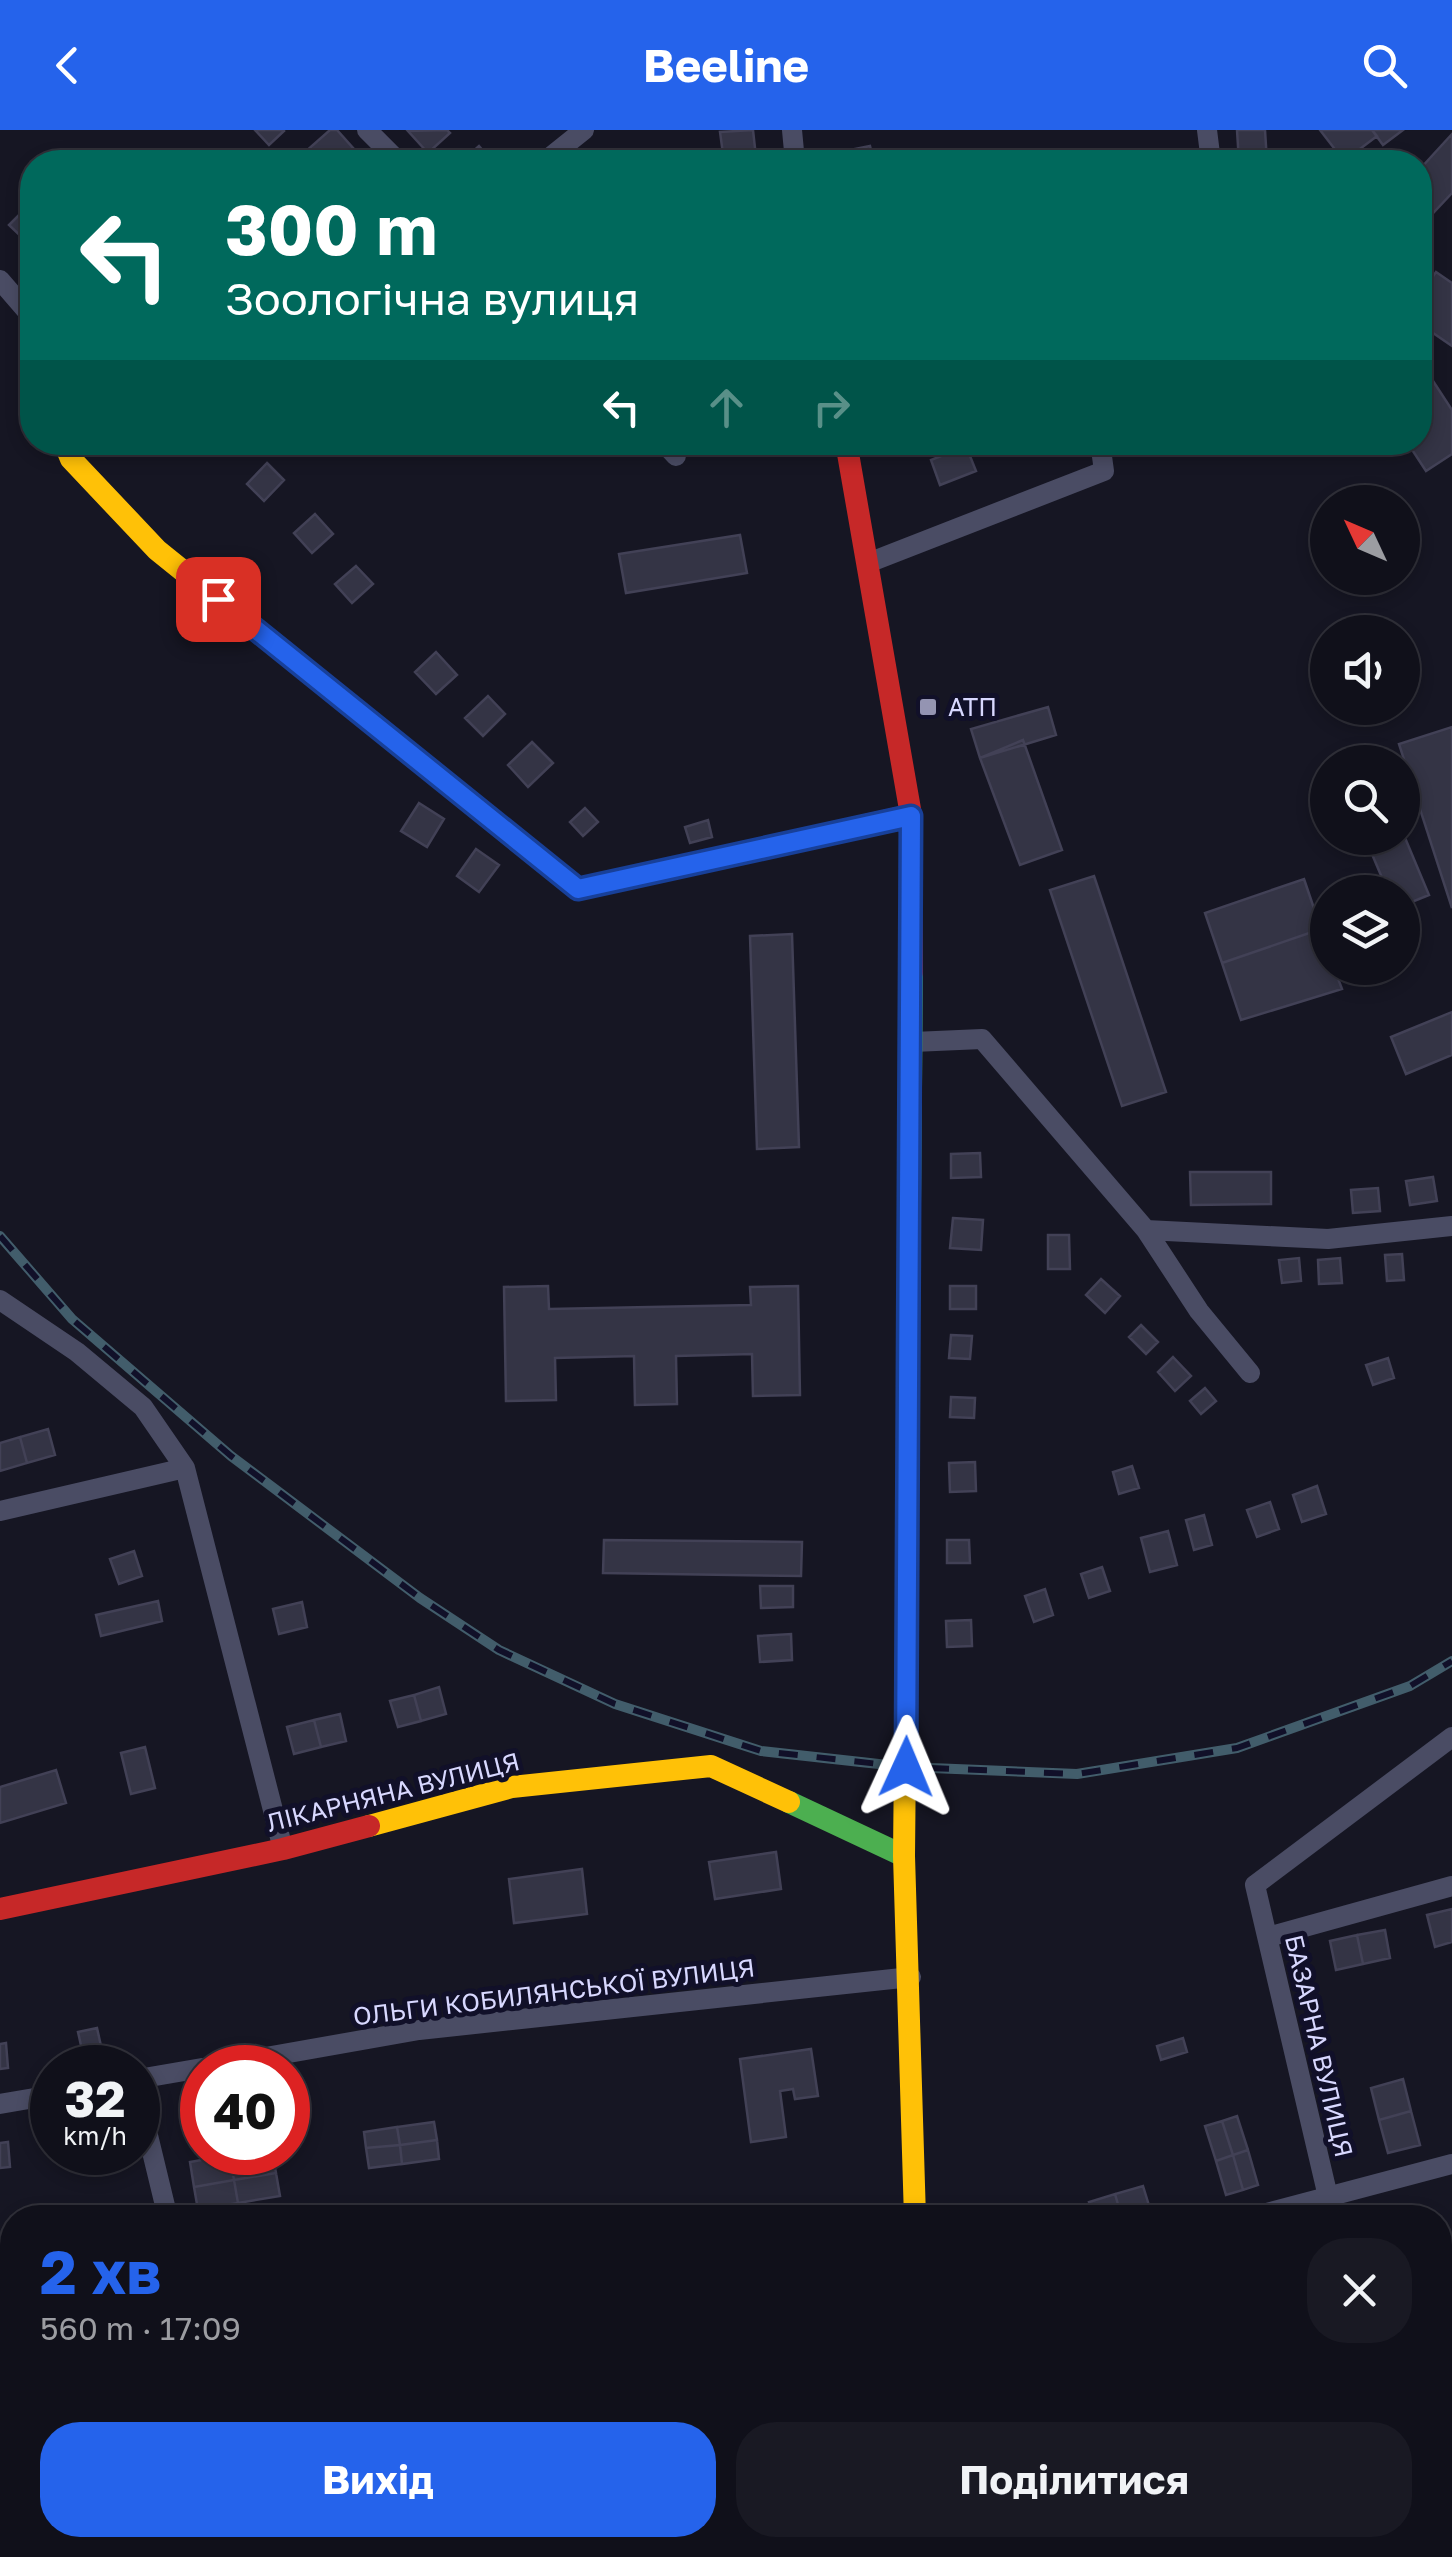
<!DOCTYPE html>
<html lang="uk">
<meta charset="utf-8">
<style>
body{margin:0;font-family:"Golos Text",sans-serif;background:#191923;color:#f1f3f6;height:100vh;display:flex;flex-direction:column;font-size:38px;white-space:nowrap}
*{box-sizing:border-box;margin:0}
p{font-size:32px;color:#9c9da2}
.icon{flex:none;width:55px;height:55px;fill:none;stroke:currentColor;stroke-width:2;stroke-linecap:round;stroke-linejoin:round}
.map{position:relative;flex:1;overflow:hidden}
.drawer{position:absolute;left:0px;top:2075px;width:1452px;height:352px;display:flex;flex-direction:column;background:#10101a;border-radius:40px 40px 0 0;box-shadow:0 5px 15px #0003,0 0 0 2px #303039}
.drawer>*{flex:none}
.top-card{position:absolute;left:20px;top:20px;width:1412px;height:305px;border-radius:40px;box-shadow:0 5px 15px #0003,0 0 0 2px #303039;background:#00695c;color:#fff;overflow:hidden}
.needle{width:65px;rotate:314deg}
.controls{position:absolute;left:1310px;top:355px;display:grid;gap:20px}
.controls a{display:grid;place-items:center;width:110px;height:110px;border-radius:50%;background:#10101a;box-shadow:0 5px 15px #0003,0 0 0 2px #303039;font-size:50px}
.speed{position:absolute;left:30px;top:1915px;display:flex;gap:20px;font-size:50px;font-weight:700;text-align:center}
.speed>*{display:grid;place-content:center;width:130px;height:130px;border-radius:50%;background:#10101a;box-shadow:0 5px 15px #0003,0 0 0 2px #303039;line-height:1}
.speed small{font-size:25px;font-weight:400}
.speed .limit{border:15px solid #d22;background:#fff;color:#111}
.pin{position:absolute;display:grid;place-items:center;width:85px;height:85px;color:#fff;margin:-42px;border-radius:20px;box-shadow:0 5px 15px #0006}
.me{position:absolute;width:110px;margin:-55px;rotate:1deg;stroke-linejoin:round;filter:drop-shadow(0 0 8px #0008)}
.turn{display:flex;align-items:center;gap:35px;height:210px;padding:0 40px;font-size:45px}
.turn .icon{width:130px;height:130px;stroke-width:2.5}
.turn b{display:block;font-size:70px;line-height:85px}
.lanes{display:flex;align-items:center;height:95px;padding:0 40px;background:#0003;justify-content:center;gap:50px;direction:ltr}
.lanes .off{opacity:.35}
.round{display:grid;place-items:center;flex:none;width:105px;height:105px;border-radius:40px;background:#191923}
.head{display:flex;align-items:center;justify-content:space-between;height:170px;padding:0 40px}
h1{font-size:60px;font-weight:700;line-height:75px;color:#2563eb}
.primary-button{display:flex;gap:20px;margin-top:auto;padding:20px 40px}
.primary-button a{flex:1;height:115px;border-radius:40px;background:#2563eb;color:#fff;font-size:40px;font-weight:700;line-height:115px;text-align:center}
.primary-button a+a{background:#191923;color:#f1f3f6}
header{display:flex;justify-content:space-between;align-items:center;height:130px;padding:0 40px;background:#2563eb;color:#fff;font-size:45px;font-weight:700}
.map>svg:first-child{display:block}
.building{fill:#343445;stroke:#424156;stroke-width:2.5}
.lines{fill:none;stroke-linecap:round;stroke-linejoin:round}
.street{stroke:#4a4c64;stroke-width:20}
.fast{stroke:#4caf50;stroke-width:22}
.slow{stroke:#ffc107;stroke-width:22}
.jam{stroke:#c62828;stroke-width:22}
.rail-casing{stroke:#425d6b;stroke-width:10}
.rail{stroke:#111029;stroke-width:6;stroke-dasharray:19;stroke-linecap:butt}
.route-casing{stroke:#184099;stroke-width:25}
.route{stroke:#2563eb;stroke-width:18}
.poi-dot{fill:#9494b2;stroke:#111029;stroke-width:4}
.labels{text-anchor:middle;stroke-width:10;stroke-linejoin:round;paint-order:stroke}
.poi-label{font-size:25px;fill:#d8d8ff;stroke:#111029;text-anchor:start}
.street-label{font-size:25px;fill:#d8d8ff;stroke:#111029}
</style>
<header><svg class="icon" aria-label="back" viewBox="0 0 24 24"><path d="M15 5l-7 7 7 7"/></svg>Beeline<svg class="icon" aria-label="search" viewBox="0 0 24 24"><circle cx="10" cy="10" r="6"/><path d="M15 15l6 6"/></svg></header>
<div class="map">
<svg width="1452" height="2427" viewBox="0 0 1452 2427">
<rect width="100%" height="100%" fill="#161623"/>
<path class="building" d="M255,0H283L284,1L269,15Z
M330,0H337L353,18L337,32H314L305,22Z
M447,0L450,3L428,23L408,1Z
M753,0L756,27L724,31L720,2Z
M1237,0H1265L1267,32H1239Z
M1320,0H1372L1377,6L1344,31Z
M1372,0H1403L1383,15Z
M1452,4V63L1420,97V39Z
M479,16L492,31L461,32Z
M870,16L874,32H853L850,20Z
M31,73L32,111L29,114L9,95Z
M1436,142L1452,153V216L1420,194V165Z
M1420,231L1452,280V324L1426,341L1407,312H1420Z
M966,316L976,341L940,355L931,330Z
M267,333L284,350L264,371L247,354Z
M315,384L333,404L312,423L294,403Z
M740,405L747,443L626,463L619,424Z
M356,436L373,454L352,473L335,454Z
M436,522L457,545L436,564L415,542Z
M488,566L505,584L483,606L465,588Z
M1048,577L1056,605L980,628L971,599Z
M1452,597V778L1399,614Z
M1023,610L1062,720L1020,735L980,628Z
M532,612L553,633L528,657L508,635Z
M419,673L444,689L427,717L401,701Z
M585,678L598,692L583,706L570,692Z
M708,690L712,707L690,713L685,697Z
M1403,703L1429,765L1402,776V762H1388L1369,717L1402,708Z
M476,719L499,735L479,762L457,746Z
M1094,746L1166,962L1122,976L1050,760Z
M1304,749L1321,799L1222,833L1205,783Z
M1321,799L1328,838H1334L1342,859L1241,890L1222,833Z
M792,804L799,1017L757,1019L750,806Z
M1452,882V925L1406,944L1391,907Z
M980,1023L981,1047L951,1048V1024Z
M1190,1042H1271V1074L1191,1075Z
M1433,1047L1437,1071L1410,1075L1406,1051Z
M1378,1058L1380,1081L1353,1083L1351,1060Z
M953,1088L983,1090L981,1120L950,1118Z
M1048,1105H1069L1070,1139H1048Z
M1402,1124L1404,1150L1387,1151L1385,1125Z
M1299,1128L1301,1151L1282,1153L1279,1130Z
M1340,1128L1342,1153L1319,1154L1318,1130Z
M1101,1149L1120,1166L1105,1183L1086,1165Z
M548,1156L549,1179L751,1175L750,1157L798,1156L800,1265L753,1266L752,1224L676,1226L677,1274L635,1275L634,1226L555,1228L556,1270L506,1271L504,1157Z
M950,1156H976V1179H950Z
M1141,1195L1158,1212L1146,1224L1129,1207Z
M951,1205L972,1206L970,1229L949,1228Z
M1173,1227L1191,1246L1175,1261L1158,1242Z
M1388,1228L1394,1248L1373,1255L1366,1235Z
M1205,1258L1216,1271L1201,1284L1190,1271Z
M951,1267L975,1268L974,1288L950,1287Z
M48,1299L55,1325L27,1333L20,1307Z
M20,1307L27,1333L0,1341V1313Z
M975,1332L976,1361L950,1362L949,1333Z
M1132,1336L1139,1358L1119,1364L1113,1342Z
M1317,1356L1326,1384L1302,1392L1293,1365Z
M1270,1372L1279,1399L1257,1407L1247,1380Z
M1204,1385L1212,1415L1194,1420L1186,1390Z
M1168,1401L1177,1435L1150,1442L1141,1408Z
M604,1410L802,1412L801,1446L603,1443Z
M947,1410H969L970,1433H947Z
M134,1421L142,1446L119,1454L110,1429Z
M1102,1437L1110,1461L1089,1468L1081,1444Z
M760,1456H793V1477L761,1478Z
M1045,1459L1053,1485L1034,1492L1025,1466Z
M158,1471L162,1491L101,1506L96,1485Z
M302,1472L307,1497L279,1504L273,1479Z
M971,1490L972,1516L947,1517L946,1491Z
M791,1504L792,1530L760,1532L758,1506Z
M439,1557L446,1584L421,1591L414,1565Z
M414,1565L421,1591L398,1597L390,1571Z
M340,1584L346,1611L321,1617L314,1590Z
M314,1590L321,1617L294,1624L287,1597Z
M145,1617L155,1658L131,1664L121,1623Z
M56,1640L66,1673L0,1693V1657Z
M776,1722L781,1759L715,1769L709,1732Z
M582,1739L587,1784L514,1793L509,1749Z
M1452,1779V1812L1435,1817L1427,1785Z
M1385,1800L1390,1828L1363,1834L1357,1805Z
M1357,1805L1363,1834L1336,1840L1330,1811Z
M97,1898L101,1916L82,1920L78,1902Z
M1183,1908L1187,1922L1161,1930L1157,1916Z
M6,1913L8,1938L0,1939V1914Z
M811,1919L818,1966L795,1969L793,1959L780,1961L786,2007L751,2012L740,1929Z
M1403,1949L1411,1981L1379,1990L1371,1958Z
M1411,1981L1420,2015L1388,2023L1379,1990Z
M1237,1986L1248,2020L1233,2025L1222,1991Z
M1222,1991L1233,2025L1216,2031L1205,1996Z
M434,1992L437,2010L400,2015L397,1997Z
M397,1997L400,2015L366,2018L364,2002Z
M437,2010L439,2029L402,2034L400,2015Z
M8,2012L10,2037L0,2038V2013Z
M400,2015L402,2034L369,2038L366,2018Z
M1248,2020L1258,2055L1243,2060L1233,2025Z
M272,2022L276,2043L234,2050L230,2025Z
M230,2025L234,2050L194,2057L190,2032Z
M1233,2025L1243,2060L1226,2065L1216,2031Z
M276,2043L280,2066L238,2073L234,2050Z
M234,2050L238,2073L198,2080L194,2057Z
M1143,2056L1151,2082L1122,2088L1115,2064Z
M1115,2064L1122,2088H1094L1089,2072Z
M1442,2100L1451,2127L1440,2130V2101Z
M1451,2127L1452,2164L1440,2168V2130Z
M217,2415L219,2427H181L180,2419Z
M318,2415H366L368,2427H320Z"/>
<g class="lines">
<path class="street" d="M367,0L399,32
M792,0L795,32
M1207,0L1211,32
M544,32L584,0
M0,150L32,187
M663,312L676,326
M868,433L1104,341L1100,312
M913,912L982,909L1146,1100L1199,1181L1250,1243
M1146,1100L1328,1109L1452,1096
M0,1170L77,1222L143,1277L185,1338
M0,1381L185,1338L283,1719
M1268,1807L1452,1756
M204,1938L419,1900L911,1847
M138,1949L202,1938
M138,1964L168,2088
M0,1974L52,1965
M1248,2088L1452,2034
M1333,2088L1255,1755L1452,1607
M0,2358L12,2356
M921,2415V2427
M1204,2415L1207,2427
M1416,2415L1419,2427"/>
<path class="fast" d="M907,1422L912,842
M789,1672L904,1726"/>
<path class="slow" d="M64,312L71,329L157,420L577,759L712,729
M907,1422L904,1726L915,2088
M369,1696L512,1657L711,1636L789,1672"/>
<path class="jam" d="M846,312L911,685L912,842
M712,729L911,685
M0,1779L283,1719L369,1696"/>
<defs>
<path id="rail" d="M0,1106L72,1189L231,1326L420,1468L499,1520L615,1574L761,1621L906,1637L1077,1644L1237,1618L1410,1556L1452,1531"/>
</defs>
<use href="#rail" class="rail-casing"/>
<use href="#rail" class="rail"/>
</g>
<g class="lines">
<defs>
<path id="route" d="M218,469L578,759L911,686L906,1637"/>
</defs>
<use href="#route" class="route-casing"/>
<use href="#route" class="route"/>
</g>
<rect class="poi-dot" x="918" y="567" width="20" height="20" rx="5"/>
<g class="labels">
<g class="poi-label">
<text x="948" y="586">АТП</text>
</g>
<g class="street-label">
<text transform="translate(393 1662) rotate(-14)" y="9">ЛІКАРНЯНА ВУЛИЦЯ</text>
<text transform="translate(554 1862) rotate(-7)" y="9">ОЛЬГИ КОБИЛЯНСЬКОЇ ВУЛИЦЯ</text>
<text transform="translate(1319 1916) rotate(77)" y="9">БАЗАРНА ВУЛИЦЯ</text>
</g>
</g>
</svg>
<div class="controls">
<a><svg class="needle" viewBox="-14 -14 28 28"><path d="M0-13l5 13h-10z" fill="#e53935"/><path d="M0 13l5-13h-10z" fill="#9c9da2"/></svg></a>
<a><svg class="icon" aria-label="sound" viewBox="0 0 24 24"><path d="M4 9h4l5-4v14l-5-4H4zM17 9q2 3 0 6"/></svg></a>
<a><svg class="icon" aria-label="search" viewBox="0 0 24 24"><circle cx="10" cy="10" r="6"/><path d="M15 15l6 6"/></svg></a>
<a><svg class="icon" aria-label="layers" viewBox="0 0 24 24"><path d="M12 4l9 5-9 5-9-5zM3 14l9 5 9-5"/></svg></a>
</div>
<div class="speed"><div>32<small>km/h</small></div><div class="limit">40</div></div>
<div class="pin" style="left:218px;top:469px;background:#d93025"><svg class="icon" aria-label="arrive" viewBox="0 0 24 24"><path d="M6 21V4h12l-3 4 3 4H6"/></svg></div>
<svg class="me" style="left:906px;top:1637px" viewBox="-20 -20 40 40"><path d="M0-17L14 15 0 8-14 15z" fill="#2563eb" stroke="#fff" stroke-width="4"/></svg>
<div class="top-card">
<div class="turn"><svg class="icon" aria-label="left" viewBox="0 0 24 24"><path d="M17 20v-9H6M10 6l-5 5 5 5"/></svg><div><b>300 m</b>Зоологічна вулиця</div></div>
<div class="lanes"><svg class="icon" aria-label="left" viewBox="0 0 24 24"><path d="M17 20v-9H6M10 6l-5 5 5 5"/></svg><svg class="icon off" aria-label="ahead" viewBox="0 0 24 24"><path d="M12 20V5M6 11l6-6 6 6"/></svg><svg class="icon off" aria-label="right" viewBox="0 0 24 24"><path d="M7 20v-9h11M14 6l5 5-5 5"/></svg></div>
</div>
<section class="drawer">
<div class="head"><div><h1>2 хв</h1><p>560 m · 17:09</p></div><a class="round"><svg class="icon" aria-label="close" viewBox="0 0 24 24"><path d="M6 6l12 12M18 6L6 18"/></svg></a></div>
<div class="primary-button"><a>Вихід</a><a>Поділитися</a></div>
</section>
</div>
